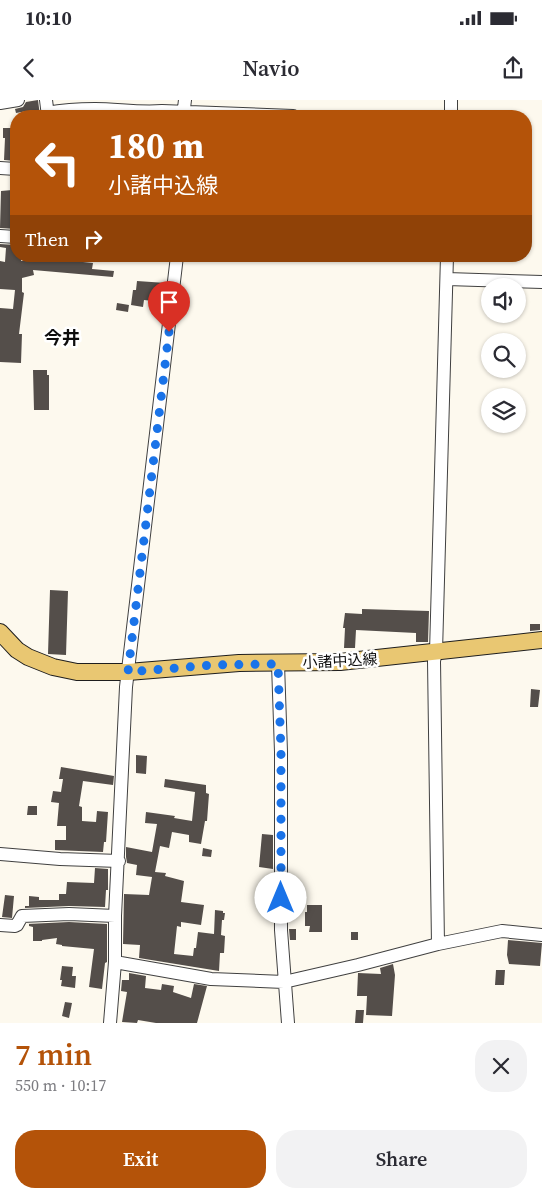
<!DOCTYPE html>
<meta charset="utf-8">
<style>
body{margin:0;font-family:"Source Serif 4","Noto Sans JP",serif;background:#f2f2f3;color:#2b2b33;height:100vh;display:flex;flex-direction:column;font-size:19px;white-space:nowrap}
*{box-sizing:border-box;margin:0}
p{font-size:16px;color:#7c7c81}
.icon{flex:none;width:28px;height:28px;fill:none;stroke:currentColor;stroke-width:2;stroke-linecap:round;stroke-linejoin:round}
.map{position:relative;height:923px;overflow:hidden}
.drawer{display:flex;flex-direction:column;background:#fff;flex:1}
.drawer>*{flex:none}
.top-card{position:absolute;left:10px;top:10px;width:522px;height:152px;border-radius:20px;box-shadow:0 1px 4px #0004;background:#b45309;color:#fff;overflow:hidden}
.fabs{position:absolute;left:481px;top:178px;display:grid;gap:10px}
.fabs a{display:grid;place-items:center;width:45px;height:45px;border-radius:50%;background:#fff;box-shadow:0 1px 4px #0004;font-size:25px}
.pin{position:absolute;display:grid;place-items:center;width:42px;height:42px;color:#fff;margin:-51px -21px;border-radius:50% 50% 50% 0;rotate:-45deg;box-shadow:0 0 5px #0007}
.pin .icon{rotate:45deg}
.me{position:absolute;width:55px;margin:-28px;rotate:0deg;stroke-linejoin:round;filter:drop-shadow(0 0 4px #0008)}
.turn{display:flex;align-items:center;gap:18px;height:105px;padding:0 15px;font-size:22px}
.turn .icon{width:65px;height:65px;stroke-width:2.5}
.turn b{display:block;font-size:35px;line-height:42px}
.then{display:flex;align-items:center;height:48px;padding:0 15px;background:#0003;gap:10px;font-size:19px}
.round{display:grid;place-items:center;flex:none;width:52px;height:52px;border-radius:20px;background:#f2f2f3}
.overview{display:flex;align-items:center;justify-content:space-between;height:85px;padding:0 15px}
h1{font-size:30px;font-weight:600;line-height:38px;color:#b45309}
.cta{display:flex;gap:10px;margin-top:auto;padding:10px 15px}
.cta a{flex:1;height:58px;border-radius:20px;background:#b45309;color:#fff;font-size:20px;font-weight:600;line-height:58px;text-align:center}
.cta a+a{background:#f2f2f3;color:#2b2b33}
.status{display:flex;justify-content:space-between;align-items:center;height:35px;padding:0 25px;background:#fff;direction:ltr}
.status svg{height:14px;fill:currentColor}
header{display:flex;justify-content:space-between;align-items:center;height:65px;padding:0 15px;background:#fff;font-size:22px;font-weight:600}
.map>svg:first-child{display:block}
.building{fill:#544e4a}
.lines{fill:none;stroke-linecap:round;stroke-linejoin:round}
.minor-casing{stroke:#404040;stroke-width:14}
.major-casing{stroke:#1e1e1e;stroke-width:18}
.minor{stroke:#fff;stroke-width:12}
.major{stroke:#e9c772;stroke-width:16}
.route{stroke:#1a73e8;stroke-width:9;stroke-dasharray:0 16.2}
.labels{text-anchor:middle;stroke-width:5;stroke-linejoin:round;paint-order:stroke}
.street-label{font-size:15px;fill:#0d0d0d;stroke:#fff}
.quarter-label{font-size:18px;font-weight:bold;fill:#0d0d0d;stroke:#fff}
</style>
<div class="status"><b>10:10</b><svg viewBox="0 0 49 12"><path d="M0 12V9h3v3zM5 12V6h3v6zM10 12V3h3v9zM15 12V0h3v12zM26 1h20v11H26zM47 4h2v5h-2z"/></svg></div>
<header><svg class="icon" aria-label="back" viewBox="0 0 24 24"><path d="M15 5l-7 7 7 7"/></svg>Navio<svg class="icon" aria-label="share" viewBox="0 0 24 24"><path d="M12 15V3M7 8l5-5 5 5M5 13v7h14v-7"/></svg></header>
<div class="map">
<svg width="542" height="923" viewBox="0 0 542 923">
<rect width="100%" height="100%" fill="#fdf9ee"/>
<path class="building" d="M38,0L40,16H28L27,11L16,13L15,9L23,7L26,2Z
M3,28H13V33H16V61L4,60L5,38H3Z
M12,90V100H16V129L0,128L1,91Z
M0,144L16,145V156H21V161H34L35,156H73V161L93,163L92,169L114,171L113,177L33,170L34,175L22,178V192L24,193L19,234H22L21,263L0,262V208L13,209L15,190L0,189V161L5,162L6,148L0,147Z
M137,181L166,183L163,202L144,200L143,207L131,205L133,190H136Z
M117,203L129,205L128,212L116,210Z
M33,270H47V275H49V310H34Z
M50,490L68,491L66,555L48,554Z
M362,509L429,511L428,542H416V533L356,530L355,548H344L345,528H343L345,513L362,514Z
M530,524H540V530L530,531Z
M531,589L540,590L538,607H530Z
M136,655L147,656L146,674L136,673Z
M61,667L114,676L113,685L83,681L79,706L82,707V721L96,722L97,711L108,712L106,742H104L103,752L55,750V740H66V726H57L59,703L51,702L53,691L61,692L63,679H59Z
M165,679L206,685V693L209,694L207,721H205L201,744L189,742V735L172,732L169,748L160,746L155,772L166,773L165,776L184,781L181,802L204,805L201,825L181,822V827L177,826L174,854L193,856L194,848H196L198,832L214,834L215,810L223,811V813H225L224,820H222L221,835L225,836L224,853H220L219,871L139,858L140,845L123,844L124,794L149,795L152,777L136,775L137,765L127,763L126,757V747L152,752L157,724L145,723L146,712L175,716L174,718L192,721L195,692L164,687Z
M28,706H37V715H27Z
M262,734L273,735V769L259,767Z
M203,748L212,750L211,757L202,756Z
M95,768L108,769V790H106L105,807L69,806L25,808V806H29V796L39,797V800H59V794H66L67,782L94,783Z
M5,795L14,796L12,818L2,817Z
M307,805H322V832H309L310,826H305V812H307Z
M69,822L107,824V862L105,863L102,889L89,887L94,849L62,846V845L56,844L57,838L42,840V841H33V827L29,826V824H27Z
M289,829H296V840H290Z
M351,832H358V840H351Z
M508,840L542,843L540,866L509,864L507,855Z
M393,864L395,875L392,916L366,915L367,896H357L358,873L381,874L380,868Z
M62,866L73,867L72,876H76L75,888L61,886L62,880H60Z
M496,870H505L504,885H495Z
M129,873L146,876L145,888L161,890L162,884L174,886L173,892L191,898L194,884L207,886L197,923H156L138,920L137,923L122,922L127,892L121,891L122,880H129Z
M65,902L72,903L69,918L62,916Z
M356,910H364L363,923H355Z"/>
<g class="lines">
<defs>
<path id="minor" d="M46,0L48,16
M0,3L18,0
M47,13C63,10 79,9 95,9C117,9 139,13 162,11L293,16
M183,16L185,0
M451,16V0
M0,68L16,69
M0,136L16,137
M447,179L542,182
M278,564L281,652V830L288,923
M0,754L60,759L119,761
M0,825L15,826L17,825L22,816L69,814L115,816
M438,844L434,561L436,552L447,156
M115,862L211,879L284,882L358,865L438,844L502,831L542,835
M110,923L115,862V816L126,587L177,156"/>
<path id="major" d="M0,532L17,550L28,557L53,567L77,572H128L239,563L340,562L542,540"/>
</defs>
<use href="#minor" class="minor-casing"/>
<use href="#major" class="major-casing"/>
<use href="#minor" class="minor"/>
<use href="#major" class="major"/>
</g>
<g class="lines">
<path class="route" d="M169,232L128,572L213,565L278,564L281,652V798"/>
</g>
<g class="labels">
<g class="street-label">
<text transform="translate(340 561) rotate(-3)" y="5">小諸中込線</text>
</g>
<g class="quarter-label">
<text x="62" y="244">今井</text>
</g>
</g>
</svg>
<div class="fabs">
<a><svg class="icon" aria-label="sound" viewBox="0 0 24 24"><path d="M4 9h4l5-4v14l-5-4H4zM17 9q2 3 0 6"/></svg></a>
<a><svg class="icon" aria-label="search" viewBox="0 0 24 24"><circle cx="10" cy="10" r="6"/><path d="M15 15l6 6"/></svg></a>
<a><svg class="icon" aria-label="layers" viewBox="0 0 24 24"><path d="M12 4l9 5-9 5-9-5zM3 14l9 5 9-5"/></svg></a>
</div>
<div class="pin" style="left:169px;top:232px;background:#d93025"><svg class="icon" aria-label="arrive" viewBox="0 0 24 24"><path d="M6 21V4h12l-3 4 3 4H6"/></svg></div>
<svg class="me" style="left:281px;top:798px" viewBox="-20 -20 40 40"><circle r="19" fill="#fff"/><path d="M0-13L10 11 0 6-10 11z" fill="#1a73e8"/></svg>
<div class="top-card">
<div class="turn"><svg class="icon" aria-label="left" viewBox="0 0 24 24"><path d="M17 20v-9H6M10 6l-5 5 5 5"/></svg><div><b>180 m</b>小諸中込線</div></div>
<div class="then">Then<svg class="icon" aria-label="right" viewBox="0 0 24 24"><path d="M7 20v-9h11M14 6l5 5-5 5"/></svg></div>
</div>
</div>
<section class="drawer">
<div class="overview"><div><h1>7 min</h1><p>550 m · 10:17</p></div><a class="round"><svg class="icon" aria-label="close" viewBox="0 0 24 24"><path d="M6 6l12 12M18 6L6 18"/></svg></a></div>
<div class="cta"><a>Exit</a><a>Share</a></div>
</section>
